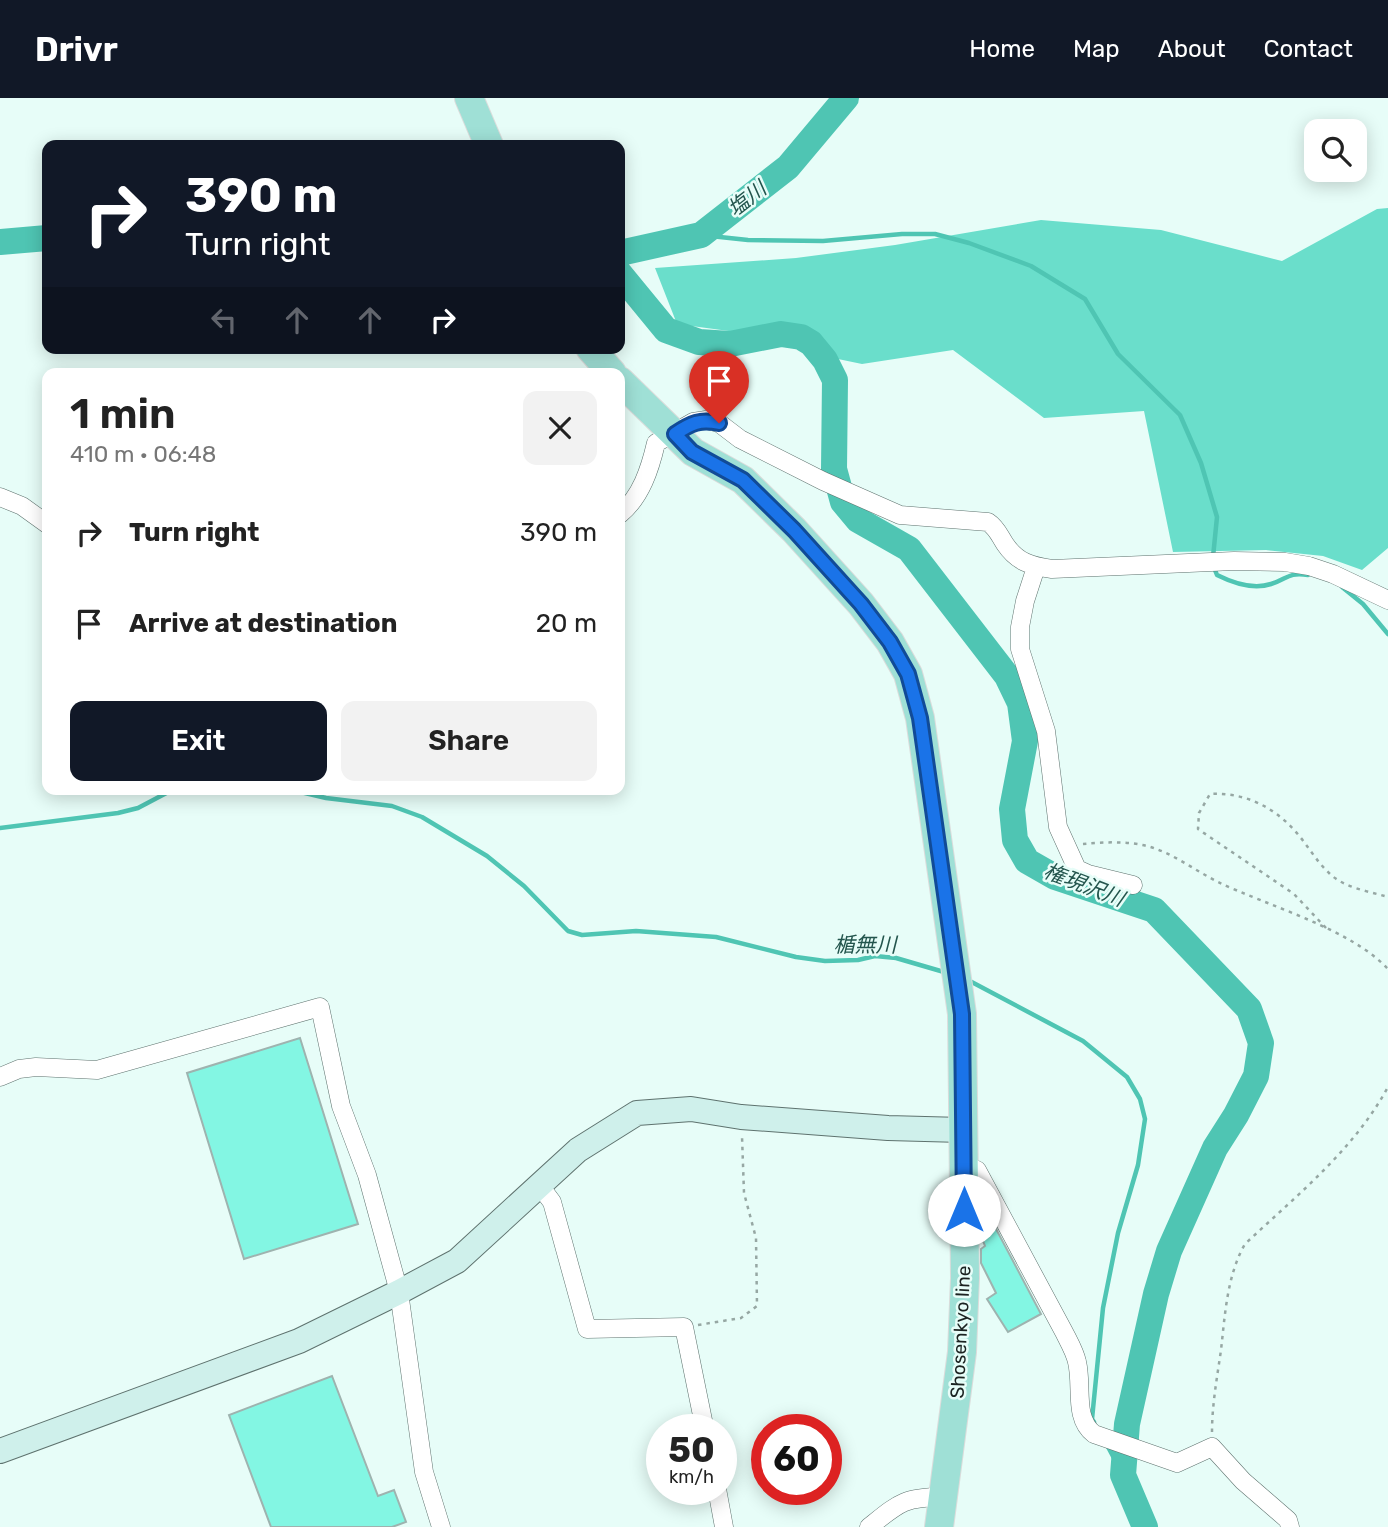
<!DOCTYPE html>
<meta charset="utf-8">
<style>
body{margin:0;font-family:Rubik,"Noto Sans JP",sans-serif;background:#f2f2f2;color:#222;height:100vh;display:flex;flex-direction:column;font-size:26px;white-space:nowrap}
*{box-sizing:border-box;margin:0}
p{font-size:23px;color:#767676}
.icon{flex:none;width:38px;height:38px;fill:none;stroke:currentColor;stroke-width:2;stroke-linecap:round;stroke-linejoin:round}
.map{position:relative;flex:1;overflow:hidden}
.drawer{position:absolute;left:42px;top:270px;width:583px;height:427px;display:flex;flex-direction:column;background:#fff;border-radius:14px;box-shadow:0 4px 18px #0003}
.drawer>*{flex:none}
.top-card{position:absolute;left:42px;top:42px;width:583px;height:214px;border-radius:14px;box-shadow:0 4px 18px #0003;background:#111827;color:#fff;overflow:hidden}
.tools{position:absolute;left:1304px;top:21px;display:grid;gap:14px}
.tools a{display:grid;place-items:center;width:63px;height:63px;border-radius:14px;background:#fff;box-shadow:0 4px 18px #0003;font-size:35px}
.speed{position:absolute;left:646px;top:1316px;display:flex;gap:14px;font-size:35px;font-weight:700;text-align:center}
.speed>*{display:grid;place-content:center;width:91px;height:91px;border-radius:50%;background:#fff;box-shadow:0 4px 18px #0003;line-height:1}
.speed small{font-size:18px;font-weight:400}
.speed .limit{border:10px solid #d22;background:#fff;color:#111}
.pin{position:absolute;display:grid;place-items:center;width:60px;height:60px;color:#fff;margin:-72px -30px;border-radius:50% 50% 50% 0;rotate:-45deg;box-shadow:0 0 7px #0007}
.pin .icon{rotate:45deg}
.me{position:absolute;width:77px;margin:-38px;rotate:0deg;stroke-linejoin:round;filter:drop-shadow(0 0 5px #0008)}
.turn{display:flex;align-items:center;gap:24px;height:147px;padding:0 28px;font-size:32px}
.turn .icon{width:91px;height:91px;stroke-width:2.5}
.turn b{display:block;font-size:49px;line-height:60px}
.lanes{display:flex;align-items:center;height:66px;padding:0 28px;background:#0003;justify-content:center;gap:35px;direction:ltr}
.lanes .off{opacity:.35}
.round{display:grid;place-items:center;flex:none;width:74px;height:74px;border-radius:14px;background:#f2f2f2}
.headline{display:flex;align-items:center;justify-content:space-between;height:119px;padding:0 28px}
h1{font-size:42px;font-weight:600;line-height:52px}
.button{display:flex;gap:14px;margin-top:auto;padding:14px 28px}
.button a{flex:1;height:80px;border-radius:14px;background:#111827;color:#fff;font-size:28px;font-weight:600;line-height:80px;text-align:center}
.button a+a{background:#f2f2f2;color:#222}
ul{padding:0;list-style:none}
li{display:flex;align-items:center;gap:21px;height:91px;padding:0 28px}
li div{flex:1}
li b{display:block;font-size:26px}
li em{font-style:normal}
header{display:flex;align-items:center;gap:42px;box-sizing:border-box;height:98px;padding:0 35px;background:#111827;color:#fff}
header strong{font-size:33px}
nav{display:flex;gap:38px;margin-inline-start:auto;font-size:24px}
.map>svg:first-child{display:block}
.forest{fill:#6adecb}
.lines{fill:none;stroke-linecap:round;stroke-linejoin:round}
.stream{stroke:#4fc5b3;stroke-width:4.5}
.river{stroke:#4fc5b3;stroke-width:26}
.building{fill:#83f6e3;stroke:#9eb3af;stroke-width:2}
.street-casing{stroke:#5e726e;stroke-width:19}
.secondary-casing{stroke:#5e726e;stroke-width:26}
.primary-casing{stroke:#dbdcdb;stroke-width:30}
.path{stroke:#96a7a3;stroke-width:2.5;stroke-dasharray:3.5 5;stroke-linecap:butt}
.street{stroke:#fff;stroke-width:18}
.secondary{stroke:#cff0eb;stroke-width:24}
.primary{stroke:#9fe0d6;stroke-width:28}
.route-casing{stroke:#114b97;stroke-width:18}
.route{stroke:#1a73e8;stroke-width:12}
.labels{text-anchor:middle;stroke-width:5;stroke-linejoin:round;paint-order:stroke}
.street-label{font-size:19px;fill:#1b2321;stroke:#e7fdf8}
.water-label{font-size:21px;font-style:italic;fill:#23554d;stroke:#e7fdf8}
</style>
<header>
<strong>Drivr</strong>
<nav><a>Home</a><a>Map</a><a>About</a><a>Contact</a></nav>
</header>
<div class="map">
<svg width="1388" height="1429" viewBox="0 0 1388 1429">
<rect width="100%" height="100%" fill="#e7fdf8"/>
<path class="forest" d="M1388,110V450L1362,472L1323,458L1266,452L1173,454L1144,313L1044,320L953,252L862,266L838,261L808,234L784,224L736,234L677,226L655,170L796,160L895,147L1041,122L1161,132L1282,163L1377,111Z"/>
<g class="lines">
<path class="stream" d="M701,137L748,142L823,143L902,136H935L969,145L1031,168L1085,201L1118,256L1180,317L1201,365L1217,419L1213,459
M1213,467L1217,477C1233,485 1253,492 1271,486C1288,481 1287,474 1308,477
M1342,489L1363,506L1388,536
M288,691L326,700L392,708L422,719L487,758L524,788L568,833L582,837L636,833L716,839L796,859L825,863L858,862L875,858L896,860L944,874
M0,730L118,715L138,710L174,691
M966,881L1083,943L1127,979L1140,1001L1145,1021L1138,1067L1118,1135L1103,1210L1092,1321L1094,1324
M1107,1347L1123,1377"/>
<path class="river" d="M0,144L47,140
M620,155L701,137L788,69L846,0
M620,176L666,232L699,244L730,246L781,236L801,239L811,245L825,262L835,282L834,371L843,404L858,422L909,451L1007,578L1020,605L1025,643L1012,711L1015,742L1027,763L1055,779L1154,812L1249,911L1261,945L1256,978L1236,1017L1215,1050L1169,1153L1156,1196L1127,1326L1123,1377L1145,1429"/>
</g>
<path class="building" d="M300,940L358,1126L244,1161L187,975Z
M995,1129L1041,1216L1008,1234L987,1201L996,1195L981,1165V1151L985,1148L981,1138Z
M332,1278L378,1398L394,1392L406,1424L392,1429H271L229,1317Z"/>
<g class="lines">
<defs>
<path id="street" d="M0,399L22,408L47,426
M620,416C641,399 650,371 656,345L693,324L706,322L719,325L740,341L823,383L900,417L988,424C997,430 999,437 1005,446C1017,464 1031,468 1052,471L1234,463L1285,464L1309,468L1333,476L1388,502
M1036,469L1025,503L1020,529V551L1046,633L1058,729L1077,771L1088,776L1133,787
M0,979L19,971L36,969L97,972L320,909L341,1008L367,1077L399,1194L424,1374L441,1429
M964,1067L977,1072L1064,1234C1069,1244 1075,1254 1077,1264C1083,1288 1073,1320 1094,1336L1177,1365L1212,1349L1243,1383L1288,1422L1290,1429
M540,1088L552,1104L587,1231L684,1229L705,1332
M717,1391L724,1429
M869,1429C899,1405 904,1399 943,1399"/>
<path id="secondary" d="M0,1353L299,1243L399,1194L457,1163L578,1052L637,1015L691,1011L741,1019L888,1030L962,1032"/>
<path id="primary" d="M469,0L489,47
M590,250L612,275
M620,283L693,354L743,382L794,432L861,506L890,544L908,576L920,620L962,916L965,1180L962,1254L939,1429"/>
</defs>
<use href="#street" class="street-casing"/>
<use href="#secondary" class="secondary-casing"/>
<use href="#primary" class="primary-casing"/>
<path class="path" d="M1083,746C1103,744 1127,743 1147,748C1173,755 1194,772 1218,784C1268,808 1351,831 1388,871
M1326,830L1294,796L1198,731L1199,715L1210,696C1243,694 1273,708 1295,733C1307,746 1316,763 1329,775C1344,790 1368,793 1388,799
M698,1227L741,1220L757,1208L756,1140L744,1095L742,1038
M1212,1334C1212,1307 1217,1280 1221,1252C1225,1217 1227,1177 1245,1146C1297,1097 1353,1053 1388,989"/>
<use href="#street" class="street"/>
<use href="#secondary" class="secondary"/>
<use href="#primary" class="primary"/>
</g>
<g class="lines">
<defs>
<path id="route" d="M719,325C700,321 691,325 675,336L692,354L743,382L794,432L861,506L890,544L908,576L920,620L962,916L964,1112"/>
</defs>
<use href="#route" class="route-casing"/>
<use href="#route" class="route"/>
</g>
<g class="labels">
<g class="street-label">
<text transform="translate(960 1234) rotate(-87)" y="7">Shosenkyo line</text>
</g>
<g class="water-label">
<text transform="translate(747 101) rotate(-38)" y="7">塩川</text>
<text transform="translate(1084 787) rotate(21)" y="7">権現沢川</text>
<text x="865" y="854">楯無川</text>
</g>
</g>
</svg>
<div class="tools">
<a><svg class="icon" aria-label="search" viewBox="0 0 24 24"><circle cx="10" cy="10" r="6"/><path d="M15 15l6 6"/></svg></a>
</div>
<div class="speed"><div>50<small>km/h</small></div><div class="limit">60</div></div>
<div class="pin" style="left:719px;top:325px;background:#d93025"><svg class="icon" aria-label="arrive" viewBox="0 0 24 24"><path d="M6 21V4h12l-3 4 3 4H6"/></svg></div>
<svg class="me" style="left:964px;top:1112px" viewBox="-20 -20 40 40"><circle r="19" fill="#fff"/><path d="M0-13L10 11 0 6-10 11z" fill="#1a73e8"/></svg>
<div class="top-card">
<div class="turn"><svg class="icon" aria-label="right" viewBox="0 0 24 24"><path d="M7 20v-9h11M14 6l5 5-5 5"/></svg><div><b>390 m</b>Turn right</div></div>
<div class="lanes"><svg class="icon off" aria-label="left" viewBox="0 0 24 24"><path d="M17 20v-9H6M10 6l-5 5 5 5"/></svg><svg class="icon off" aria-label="ahead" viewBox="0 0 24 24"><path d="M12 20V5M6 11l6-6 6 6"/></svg><svg class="icon off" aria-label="ahead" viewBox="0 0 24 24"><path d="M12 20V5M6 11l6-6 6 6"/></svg><svg class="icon" aria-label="right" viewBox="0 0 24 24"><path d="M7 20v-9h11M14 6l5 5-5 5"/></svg></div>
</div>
<section class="drawer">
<div class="headline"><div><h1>1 min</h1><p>410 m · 06:48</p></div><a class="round"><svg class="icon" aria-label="close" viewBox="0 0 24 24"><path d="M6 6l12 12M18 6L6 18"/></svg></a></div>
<ul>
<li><svg class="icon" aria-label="right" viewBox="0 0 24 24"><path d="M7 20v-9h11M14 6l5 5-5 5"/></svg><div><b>Turn right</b></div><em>390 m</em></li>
<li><svg class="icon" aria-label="arrive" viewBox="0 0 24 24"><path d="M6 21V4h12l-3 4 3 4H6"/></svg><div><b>Arrive at destination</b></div><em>20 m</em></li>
</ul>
<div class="button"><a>Exit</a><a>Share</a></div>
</section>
</div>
